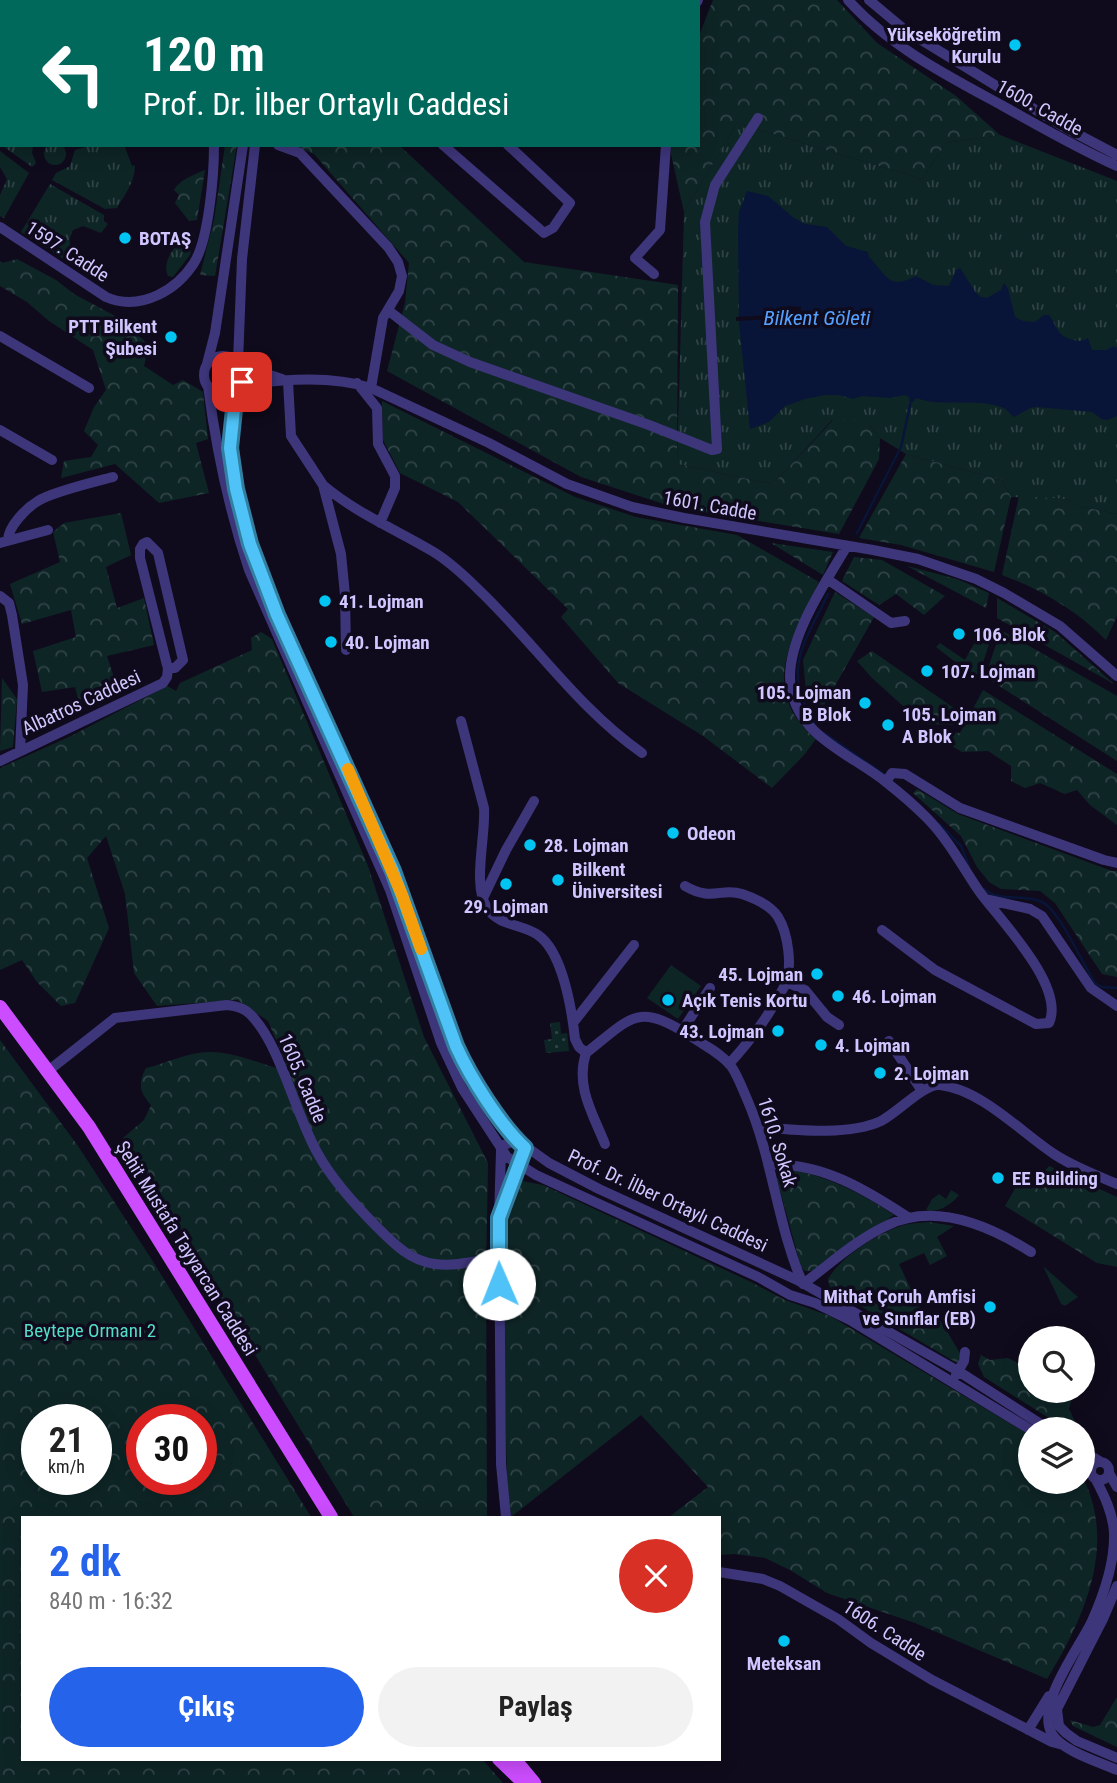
<!DOCTYPE html>
<html lang="tr">
<meta charset="utf-8">
<style>
body{margin:0;font-family:"Roboto Condensed",sans-serif;background:#f2f2f2;color:#222;height:100vh;display:flex;flex-direction:column;font-size:26px;white-space:nowrap}
*{box-sizing:border-box;margin:0}
p{font-size:23px;color:#767676}
.icon{flex:none;width:38px;height:38px;fill:none;stroke:currentColor;stroke-width:2;stroke-linecap:round;stroke-linejoin:round}
.map{position:relative;flex:1;overflow:hidden}
.sheet{position:absolute;left:21px;top:1516px;width:700px;height:245px;display:flex;flex-direction:column;background:#fff;border-radius:0px;box-shadow:0 4px 18px #0003}
.sheet>*{flex:none}
.hud{position:absolute;left:0px;top:0px;width:700px;height:147px;box-shadow:0 4px 18px #0003;background:#00695c;color:#fff;overflow:hidden}
.controls{position:absolute;left:1018px;top:1326px;display:grid;gap:14px}
.controls a{display:grid;place-items:center;width:77px;height:77px;border-radius:50%;background:#fff;box-shadow:0 4px 18px #0003;font-size:35px}
.speed{position:absolute;left:21px;top:1404px;display:flex;gap:14px;font-size:35px;font-weight:700;text-align:center}
.speed>*{display:grid;place-content:center;width:91px;height:91px;border-radius:50%;background:#fff;box-shadow:0 4px 18px #0003;line-height:1}
.speed small{font-size:18px;font-weight:400}
.speed .limit{border:10px solid #d22;background:#fff;color:#111}
.pin{position:absolute;display:grid;place-items:center;width:60px;height:60px;color:#fff;margin:-30px;border-radius:14px;box-shadow:0 4px 10px #0006}
.me{position:absolute;width:77px;margin:-38px;rotate:359deg;stroke-linejoin:round;filter:drop-shadow(0 0 5px #0008)}
.turn{display:flex;align-items:center;gap:24px;height:147px;padding:0 28px;font-size:32px}
.turn .icon{width:91px;height:91px;stroke-width:2.5}
.turn b{display:block;font-size:49px;line-height:60px}
.round{display:grid;place-items:center;flex:none;width:74px;height:74px;border-radius:37px;background:#f2f2f2}
.headline{display:flex;align-items:center;justify-content:space-between;height:119px;padding:0 28px}
h1{font-size:42px;font-weight:700;line-height:52px;color:#2563eb}
.primary-button{display:flex;gap:14px;margin-top:auto;padding:14px 28px}
.primary-button a{flex:1;height:80px;border-radius:42px;background:#2563eb;color:#fff;font-size:28px;font-weight:700;line-height:80px;text-align:center}
.primary-button a+a{background:#f2f2f2;color:#222}
.map>svg:first-child{display:block}
.grass{fill:url(#grass-tufts)}
.forest{fill:url(#forest-crowns);fill-rule:evenodd}
.park{fill:url(#park-dots)}
.garden{fill:#0e2526}
.water{fill:#081538}
.pier{fill:#0f0b1c}
.lines{fill:none;stroke-linecap:round;stroke-linejoin:round}
.stream{stroke:#081538;stroke-width:2.5}
.minor{stroke:#3e367b;stroke-width:10}
.major{stroke:#cc4dff;stroke-width:14}
.route-casing{stroke:#337fa1;stroke-width:18}
.route{stroke:#4fc3f7;stroke-width:12}
.slow{stroke:#f59e0b;stroke-width:12}
.poi-dot{fill:#00c4f1;stroke:#0f0b1c;stroke-width:2.5}
.labels{text-anchor:middle;stroke-width:7;stroke-linejoin:round;paint-order:stroke}
.poi-label{font-size:19px;font-weight:bold;fill:#d1c6ff;stroke:#0f0b1c;text-anchor:start}
.street-label{font-size:19px;fill:#d1c6ff;stroke:#0f0b1c}
.park-label{font-size:19px;fill:#53dec7;stroke:#0f0b1c}
.water-label{font-size:21px;font-style:italic;fill:#54a1ff;stroke:#0f0b1c}
</style>
<div class="map">
<svg width="1117" height="1783" viewBox="0 0 1117 1783">
<defs>
<pattern id="grass-tufts" width="24" height="20" patternUnits="userSpaceOnUse" patternTransform="scale(1.75)"><rect width="24" height="20" fill="#0e2526"/><path d="M3 7l-1-3M5 7V3M7 7l1-3M15 17l-1-3M17 17v-4M19 17l1-3" fill="none" stroke="#304347"/></pattern>
<pattern id="forest-crowns" width="20" height="18" patternUnits="userSpaceOnUse" patternTransform="scale(1.75)"><rect width="20" height="18" fill="#0e2526"/><path d="M2 6a3 3 0 1 1 6 0M12 15a3 3 0 1 1 6 0" fill="none" stroke="#304347"/></pattern>
<pattern id="park-dots" width="8" height="8" patternUnits="userSpaceOnUse" patternTransform="scale(1.75)"><rect width="8" height="8" fill="#0e2526"/><path d="M2 2h.1M6 6h.1" fill="none" stroke="#304347" stroke-width="1.8" stroke-linecap="round"/></pattern>
</defs>
<rect width="100%" height="100%" fill="#0f0b1c"/>
<path class="grass" d="M737,123L922,179L946,143L1000,135L1117,181V514L1078,506L1066,499L1011,497L1002,480L906,454L880,438L865,420H832L773,484L677,464L684,212Z
M2,124V145H33L32,153L36,163L32,167L0,144Z
M44 154a11 11 0 1 1 22 0a11 11 0 1 1-22 0Z
M93,145H129L125,147L132,166L135,165C135,182 125,194 117,208L105,209L52,180L56,173L70,166L75,150Z
M0,151L29,173L4,218L0,216V195L7,179L0,167Z
M50,184L104,215V221L108,224L101,233L83,226L73,230C66,243 70,249 82,255L75,266L21,232Z
M194,233L190,255L173,277L168,276C161,261 176,246 185,235Z"/>
<path class="forest" d="M713,0H837L877,43L956,96L1000,135L946,143L922,179L737,123L684,212L669,145H698V38Z
M225,145H237L215,276L200,275L214,220Z
M293,145H399L524,262L678,285L677,464L773,484L833,420H865L880,438L879,459L839,534L673,507L581,477L387,371L405,303L409,263L314,154Z
M205,170L197,220L189,221L175,203L179,195L174,190C180,179 194,175 205,170Z
M17,259L56,280L74,294L117,317L149,345L144,366L173,385L183,380L203,392L208,439L196,443L209,493L159,503L115,464L61,478L64,461L91,457L98,445L84,431L94,407L106,390L93,350L49,321L27,302L0,286V261L3,263Z
M382,401L575,497L636,517L737,535L819,582C793,637 757,690 816,739L804,755L772,788L703,736L618,683L561,617L568,609L458,502L400,473L383,440Z
M906,454L1002,480L1011,497L994,572L901,545L859,538Z
M1019,496L1066,499L1078,506L1117,514V616L1106,640C1076,610 1042,590 1002,575Z
M121,513L131,555L106,567L117,608L144,598L154,645L107,656L118,690L80,707L75,687L42,692L33,651L76,637L71,610L22,624L10,584L60,562L53,532L64,523Z
M771,543L833,552L823,575Z
M854,557L882,560L945,596L924,615L896,594L879,605L842,581Z
M907,566L957,579L989,593L986,608Z
M835,592L874,617L819,714L806,690L803,660Z
M997,598L1055,632L1114,684L997,618Z
M1001,630L1117,696V761L985,677Z
M261,632L272,639L368,866L424,1037L488,1163L486,1271L487,1517H354L123,1138L144,1120L151,1105C139,1092 138,1083 146,1068C167,1063 188,1052 210,1052C237,1052 264,1066 289,1071L268,1021L237,1000L157,1006L134,973L125,894L106,836L87,858L109,928L75,1003L61,1006L37,982L22,960L0,970V768L71,736L167,686L176,691L180,683L252,650L251,638Z
M993,632L979,675L967,671L936,647L940,643L965,660L979,635Z
M872,651L961,713L953,725L923,724L872,678L857,661Z
M2,678L17,699L13,747L0,751Z
M983,690L1117,774V825L1090,805L1077,790L1065,794L1040,783L1025,788L1011,781V766L988,751L962,752L925,730L960,733Z
M917,789L958,814L1112,871H1117V977L1102,974L1055,903L1040,891L1001,889L989,882L977,867L961,836L913,793Z
M0,1040L78,1146L152,1260L311,1517H23V1759H482L503,1783H0ZM37,1419H96V1479H37ZM142,1419H201V1479H142Z
M1049,1166L1117,1197V1267L1097,1263L1005,1206L1024,1173L1037,1179Z
M790,1169C828,1177 862,1193 894,1215L812,1271H805L801,1267L777,1179L781,1173Z
M522,1181L543,1185L751,1282L785,1300L830,1316L1031,1436V1482H1083V1478C1117,1545 1084,1619 1047,1679L915,1623L827,1593L790,1570L765,1558L734,1554L719,1555V1517H669L708,1487L641,1415L511,1517L507,1478L501,1219L511,1191Z
M929,1222L954,1226L937,1237L947,1256L930,1265L924,1253L899,1264L924,1317L936,1313L961,1355L957,1363L830,1288L828,1279C841,1257 876,1234 901,1226C909,1223 920,1223 929,1222Z
M981,1355L990,1360L1008,1358L1024,1366L1031,1363V1391H1074L1069,1409L1079,1430H1068L984,1377L978,1364Z
M1117,1697V1747L1073,1726L1070,1720L1093,1727L1100,1725Z"/>
<path class="park" d="M560,1022L561,1034L567,1033L569,1051L546,1053L544,1040L552,1039L550,1023Z"/>
<path class="garden" d="M671,965L701,986L678,1019L647,998Z
M951,1190L959,1195C953,1204 936,1214 926,1210L932,1199L939,1194L946,1199Z
M1043,1266L1078,1297L1065,1306L1061,1304Z"/>
<path class="water" d="M747,191L768,196L794,218L805,224L827,227L846,246L868,252L869,257C888,277 889,290 916,276L933,285L949,286L956,270L960,268L976,293L981,297L987,298L1001,290L1004,283L1008,289L1015,317L1023,321L1035,322L1044,315H1049C1060,331 1057,338 1080,341L1088,338L1092,350H1106L1114,346L1117,348V416L1107,420L1102,419L1092,412L1037,407L1030,408L1014,417C1010,414 1006,408 1001,407C975,397 943,408 916,398L910,405L909,397L905,395L890,398L862,396L853,399L839,395H825L805,399L785,406L769,422L750,429L739,322L738,231L739,212Z"/>
<path class="pier" d="M789,306L801,307V327H789L788,318L736,321V317L788,314Z"/>
<g class="lines">
<path class="stream" d="M857,533L901,447L910,405
M815,723C781,670 804,644 828,594
M824,733L885,775
M939,824L961,846L969,866
M984,889C1001,903 1023,893 1042,902C1060,910 1083,966 1096,984L1102,987L1117,988"/>
<path class="minor" d="M196,0V2
M413,0L415,2
M443,0L445,2
M848,0C890,47 948,76 1003,106C1041,127 1077,148 1117,166
M869,0L905,30L1062,126L1117,155
M260,2L261,0
M272,2V0
M478,2L480,0
M697,2L698,0
M278,145L300,153L388,247L398,262L402,276L399,291L383,318L371,388
M443,145L544,233L553,228L570,203L508,145
M0,227L106,297C124,305 141,303 158,295C173,288 185,277 194,263C209,239 214,174 214,145
M654,274L635,258L660,230L666,145
M389,311L433,345L470,362L649,425L712,450L717,449L705,222L715,185L758,118
M0,336L89,388
M204 375a19 19 0 1 1 38 0a19 19 0 1 1-38 0Z
M238,362L242,259L255,145
M207,364L215,333L243,145
M240,365L282,379
M288,381L291,436L323,485L341,554L345,595L346,650
M357,383L377,408L378,444L395,476V488L380,523
M208,386C216,448 229,510 249,570L390,890L441,1043L462,1088L507,1157L536,1175L758,1277L790,1295L815,1303L850,1320L1031,1430
M239,386C281,379 330,375 371,388L489,443L567,484L632,507L684,518L873,550L918,559L976,579L1004,593L1060,626L1117,676
M235,390C234,409 229,429 230,449C233,506 256,567 279,619
M0,430L52,460
M323,485C356,513 395,529 432,551C449,561 467,578 481,592C536,645 579,709 642,753
M8,540C8,527 26,508 38,501C52,492 94,482 113,477
M147,542L158,553L183,660L175,668H168L167,665L140,558V549L143,544Z
M0,543L48,530
M847,546C825,583 783,644 791,688C799,737 851,754 886,782C900,793 914,805 926,817C948,839 962,866 979,891C999,919 1066,986 1049,1023L1036,1024L935,970L882,930
M827,579L891,623L905,621
M0,596L9,603L12,615L23,685L20,751
M287,637L373,824L402,895L448,1028L464,1064L517,1140L549,1163L599,1189L797,1280L958,1371L1050,1430
M461,721L484,808C486,836 472,885 487,908C498,926 523,924 538,935C563,952 572,1011 575,1039L579,1047L586,1053
M0,761L163,683L167,677L168,668
M886,782L892,773L905,774L960,808L1104,860L1117,863
M685,886C712,902 722,887 742,894C754,898 771,906 778,917C788,933 793,967 785,985C771,1013 750,1041 729,1064
M483,898L506,850L534,801
M985,899L1030,909L1042,916L1091,988L1117,1006
M786,982L805,990L827,1017L839,1025
M573,1023L634,945
M682,1031L710,988
M889,1041L922,1091
M586,1053C633,1016 637,1002 692,1037C705,1046 721,1053 731,1066C738,1076 742,1088 747,1099C773,1159 777,1225 803,1284
M586,1053C575,1086 593,1114 605,1144
M48,1071L115,1018L227,1005C236,1006 245,1008 251,1015C281,1046 295,1114 318,1154C333,1181 356,1206 378,1228C395,1245 411,1261 435,1264C456,1267 479,1260 499,1257
M759,1127C795,1130 849,1136 881,1121C897,1113 925,1083 940,1085C980,1089 1021,1132 1054,1154C1074,1167 1095,1175 1117,1184
M769,1165C820,1161 868,1191 909,1218
M503,1205L525,1148
M803,1284C830,1264 857,1239 888,1225C936,1202 990,1226 1031,1252
M956,1375L964,1361L965,1352
M1083,1451L1101,1462
M1091 1471a9 9 0 1 1 18 0a9 9 0 1 1-18 0Z
M1109,1473L1117,1487
M1095,1478C1104,1495 1113,1513 1114,1533C1115,1563 1104,1594 1092,1621C1079,1649 1035,1704 1052,1734C1062,1751 1099,1762 1117,1770
M506,1517L501,1464L499,1218L501,1151L504,1145L517,1140
M719,1572L763,1579L780,1586L838,1619L871,1643L932,1680L1052,1742L1063,1745
M1117,1586L1103,1619L1057,1709L1059,1726L1066,1733L1077,1741L1117,1758
M1028,1730L1049,1696"/>
<path class="major" d="M0,1007L89,1127L331,1517
M499,1759L524,1783
M514,1759L534,1783"/>
</g>
<g class="lines">
<defs>
<path id="route" d="M242,382L236,390L230,448L236,489L250,544L277,615L393,871L456,1046C470,1077 500,1125 525,1148L499,1218V1284"/>
</defs>
<use href="#route" class="route-casing"/>
<use href="#route" class="route"/>
<path class="slow" d="M348,769L402,895L421,949"/>
</g>
<g class="poi-dot">
<circle cx="1015" cy="45" r="7"/>
<circle cx="125" cy="238" r="7"/>
<circle cx="171" cy="337" r="7"/>
<circle cx="325" cy="601" r="7"/>
<circle cx="959" cy="634" r="7"/>
<circle cx="331" cy="642" r="7"/>
<circle cx="927" cy="671" r="7"/>
<circle cx="865" cy="703" r="7"/>
<circle cx="888" cy="725" r="7"/>
<circle cx="673" cy="833" r="7"/>
<circle cx="530" cy="845" r="7"/>
<circle cx="558" cy="880" r="7"/>
<circle cx="506" cy="884" r="7"/>
<circle cx="817" cy="974" r="7"/>
<circle cx="838" cy="996" r="7"/>
<circle cx="668" cy="1000" r="7"/>
<circle cx="778" cy="1031" r="7"/>
<circle cx="821" cy="1045" r="7"/>
<circle cx="880" cy="1073" r="7"/>
<circle cx="998" cy="1178" r="7"/>
<circle cx="990" cy="1307" r="7"/>
<circle cx="784" cy="1641" r="7"/>
</g>
<g class="labels">
<g class="poi-label">
<text x="1001" y="41" text-anchor="end">Yükseköğretim<tspan x="1001" dy="22">Kurulu</tspan></text>
<text x="139" y="245">BOTAŞ</text>
<text x="157" y="333" text-anchor="end">PTT Bilkent<tspan x="157" dy="22">Şubesi</tspan></text>
<text x="339" y="608">41. Lojman</text>
<text x="973" y="641">106. Blok</text>
<text x="345" y="649">40. Lojman</text>
<text x="941" y="678">107. Lojman</text>
<text x="851" y="699" text-anchor="end">105. Lojman<tspan x="851" dy="22">B Blok</tspan></text>
<text x="902" y="721">105. Lojman<tspan x="902" dy="22">A Blok</tspan></text>
<text x="687" y="840">Odeon</text>
<text x="544" y="852">28. Lojman</text>
<text x="572" y="876">Bilkent<tspan x="572" dy="22">Üniversitesi</tspan></text>
<text x="506" y="913" text-anchor="middle">29. Lojman</text>
<text x="803" y="981" text-anchor="end">45. Lojman</text>
<text x="852" y="1003">46. Lojman</text>
<text x="682" y="1007">Açık Tenis Kortu</text>
<text x="764" y="1038" text-anchor="end">43. Lojman</text>
<text x="835" y="1052">4. Lojman</text>
<text x="894" y="1080">2. Lojman</text>
<text x="1012" y="1185">EE Building</text>
<text x="976" y="1303" text-anchor="end">Mithat Çoruh Amfisi<tspan x="976" dy="22">ve Sınıflar (EB)</tspan></text>
<text x="784" y="1670" text-anchor="middle">Meteksan</text>
</g>
<g class="street-label">
<text transform="translate(1040 107) rotate(29)" y="7">1600. Cadde</text>
<text transform="translate(68 251) rotate(33)" y="7">1597. Cadde</text>
<text transform="translate(710 505) rotate(10)" y="7">1601. Cadde</text>
<text transform="translate(81 702) rotate(-25)" y="7">Albatros Caddesi</text>
<text transform="translate(303 1078) rotate(67)" y="7">1605. Cadde</text>
<text transform="translate(778 1142) rotate(73)" y="7">1610. Sokak</text>
<text transform="translate(668 1200) rotate(25)" y="7">Prof. Dr. İlber Ortaylı Caddesi</text>
<text transform="translate(187 1248) rotate(58)" y="7">Şehit Mustafa Tayyarcan Caddesi</text>
<text transform="translate(885 1630) rotate(33)" y="7">1606. Cadde</text>
</g>
<g class="park-label">
<text x="90" y="1337">Beytepe Ormanı 2</text>
</g>
<g class="water-label">
<text x="817" y="325">Bilkent Göleti</text>
</g>
</g>
</svg>
<div class="controls">
<a><svg class="icon" aria-label="search" viewBox="0 0 24 24"><circle cx="10" cy="10" r="6"/><path d="M15 15l6 6"/></svg></a>
<a><svg class="icon" aria-label="layers" viewBox="0 0 24 24"><path d="M12 4l9 5-9 5-9-5zM3 14l9 5 9-5"/></svg></a>
</div>
<div class="speed"><div>21<small>km/h</small></div><div class="limit">30</div></div>
<div class="pin" style="left:242px;top:382px;background:#d93025"><svg class="icon" aria-label="arrive" viewBox="0 0 24 24"><path d="M6 21V4h12l-3 4 3 4H6"/></svg></div>
<svg class="me" style="left:499px;top:1284px" viewBox="-20 -20 40 40"><circle r="19" fill="#fff"/><path d="M0-13L10 11 0 6-10 11z" fill="#4fc3f7"/></svg>
<div class="hud">
<div class="turn"><svg class="icon" aria-label="left" viewBox="0 0 24 24"><path d="M17 20v-9H6M10 6l-5 5 5 5"/></svg><div><b>120 m</b>Prof. Dr. İlber Ortaylı Caddesi</div></div>
</div>
<section class="sheet">
<div class="headline"><div><h1>2 dk</h1><p>840 m · 16:32</p></div><a class="round" style="background:#d93025;color:#fff"><svg class="icon" aria-label="close" viewBox="0 0 24 24"><path d="M6 6l12 12M18 6L6 18"/></svg></a></div>
<div class="primary-button"><a>Çıkış</a><a>Paylaş</a></div>
</section>
</div>
